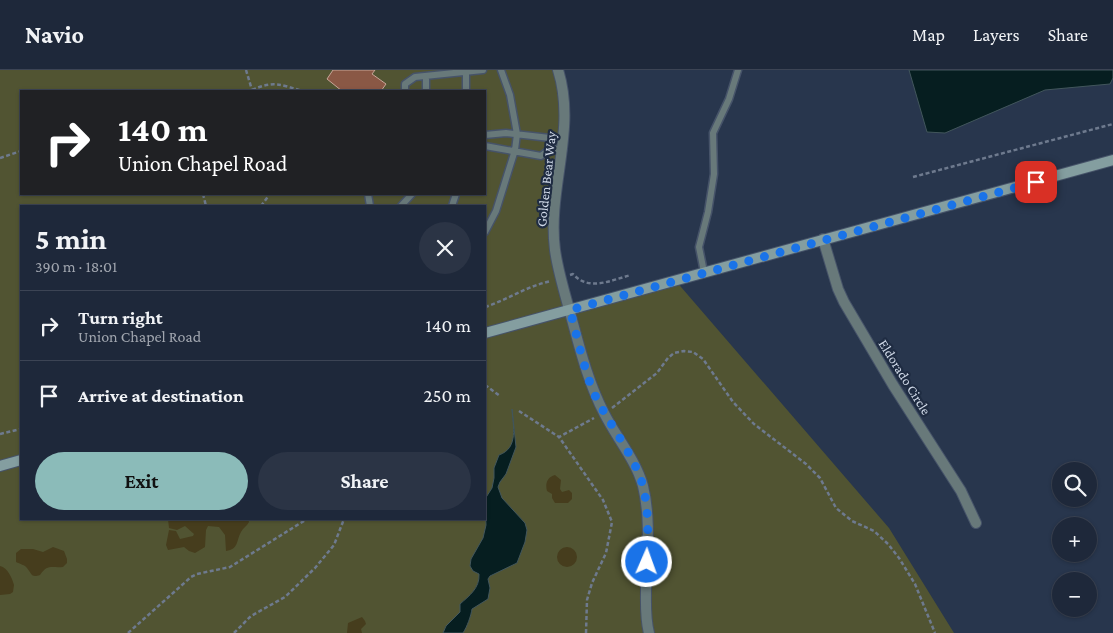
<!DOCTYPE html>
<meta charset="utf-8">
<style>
body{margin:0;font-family:"Crimson Pro",serif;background:#2b3445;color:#f1f3f6;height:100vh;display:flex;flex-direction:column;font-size:19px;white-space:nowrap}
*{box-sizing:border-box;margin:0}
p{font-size:16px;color:#a1a6af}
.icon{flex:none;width:28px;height:28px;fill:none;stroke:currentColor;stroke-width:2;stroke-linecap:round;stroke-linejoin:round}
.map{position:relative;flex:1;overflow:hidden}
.side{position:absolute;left:20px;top:135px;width:466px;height:315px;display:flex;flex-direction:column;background:#1e283a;border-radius:0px;box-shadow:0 1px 4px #0004,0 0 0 1px #3c4454}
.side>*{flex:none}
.banner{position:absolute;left:20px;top:20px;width:466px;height:105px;border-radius:0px;box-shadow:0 1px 4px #0004,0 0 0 1px #3c4454;background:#202124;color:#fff;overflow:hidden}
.tools{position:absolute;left:1052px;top:392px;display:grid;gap:10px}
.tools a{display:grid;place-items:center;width:45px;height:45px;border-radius:50%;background:#1e283a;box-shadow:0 1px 4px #0004,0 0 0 1px #3c4454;font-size:25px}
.pin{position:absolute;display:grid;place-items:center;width:42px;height:42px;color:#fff;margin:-21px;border-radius:10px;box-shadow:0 2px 8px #0006}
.me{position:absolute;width:55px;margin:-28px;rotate:2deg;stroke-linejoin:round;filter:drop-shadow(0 0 4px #0008)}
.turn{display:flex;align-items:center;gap:18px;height:105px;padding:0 15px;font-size:22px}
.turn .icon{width:65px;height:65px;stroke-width:2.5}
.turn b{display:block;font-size:35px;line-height:42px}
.round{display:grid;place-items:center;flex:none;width:52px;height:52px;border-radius:26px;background:#2b3445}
.head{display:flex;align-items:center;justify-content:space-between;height:85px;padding:0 15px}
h1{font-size:30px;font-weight:700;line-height:38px}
.action{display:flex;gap:10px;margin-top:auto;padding:10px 15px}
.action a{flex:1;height:58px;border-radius:30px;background:#8bbbb9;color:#111;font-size:20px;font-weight:700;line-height:58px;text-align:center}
.action a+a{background:#2b3445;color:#f1f3f6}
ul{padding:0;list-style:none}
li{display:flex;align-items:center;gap:15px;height:70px;padding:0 15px;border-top:1px solid #3c4454}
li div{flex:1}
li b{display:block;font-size:19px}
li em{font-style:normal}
header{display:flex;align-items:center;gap:30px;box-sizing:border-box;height:70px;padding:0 25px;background:#1e283a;border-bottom:1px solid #3c4454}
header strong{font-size:24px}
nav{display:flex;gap:28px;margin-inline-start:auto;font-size:18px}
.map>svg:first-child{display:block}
.green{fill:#515432;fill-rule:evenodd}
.sand{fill:#463d1d}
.water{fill:#061e20;stroke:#42565c}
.building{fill:#8a5845;stroke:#c7a598}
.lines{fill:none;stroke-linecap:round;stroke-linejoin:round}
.service-casing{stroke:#465369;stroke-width:9}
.minor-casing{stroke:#465369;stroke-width:12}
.secondary-casing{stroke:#465369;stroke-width:12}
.path{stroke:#6e7a8e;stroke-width:2.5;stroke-dasharray:4 2.5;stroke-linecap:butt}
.service{stroke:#68797a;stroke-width:6}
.minor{stroke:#68797a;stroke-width:10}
.secondary{stroke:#849ea0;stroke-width:10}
.route{stroke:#1a73e8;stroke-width:9;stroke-dasharray:0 16.2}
.labels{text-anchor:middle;stroke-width:4.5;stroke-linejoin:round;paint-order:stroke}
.street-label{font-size:14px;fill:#cfd8e7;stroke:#1f2c42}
</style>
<header>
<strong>Navio</strong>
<nav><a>Map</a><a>Layers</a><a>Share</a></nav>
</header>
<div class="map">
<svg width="1113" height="563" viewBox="0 0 1113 563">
<rect width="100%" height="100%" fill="#28364d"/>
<path class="green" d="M0,0H558L564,17L553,155L570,239L675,210L889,458L954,563H0ZM21,21H485V124H21ZM21,136H485V449H21Z"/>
<path class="sand" d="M555,405L561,410L560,419L562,422L569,420L572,423V429L568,433H555L552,428V424L547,421C545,414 547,407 555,405Z
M168,449H198L202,451L207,449H248L249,452C247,456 243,458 241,462C236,471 239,479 226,481L225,465L219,457L208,456L206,460L205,477L195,483L189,481L184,477L168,480L166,475L169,460L176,461L180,469L193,466L194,464L185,456L177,460L169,458Z
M557 487a10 10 0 1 1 20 0a10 10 0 1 1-20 0Z
M53,477L64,481L67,489V493L63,497C50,498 48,494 40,505C31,508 32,504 27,498C25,495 20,494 16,492V483L21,479H33L43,482Z
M0,496C8,498 12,508 14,515L13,522L10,524L0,525Z
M362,547L365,551L366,554L361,559L362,563H347L348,553Z"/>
<path class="water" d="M909,0H1113V8L1110,14L1045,20L945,63L927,62Z
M512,339L516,377L506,404L500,412L498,417L502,428L525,453L527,460L525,472L517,493L490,506L488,509L490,518L488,529L472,539C471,546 467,557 463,563H443L446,556L460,542V534C469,526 480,518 479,504L473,501L470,496L471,489L483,468L486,455L485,429L492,418L494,408V398L499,385C519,378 513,356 512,339Z"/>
<path class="building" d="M333,0H375L372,4L386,14L381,21H342L327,9Z"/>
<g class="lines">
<defs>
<path id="service" d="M466,2V21
M426,6V21
M405,21V14L415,7L483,0
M485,65L506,63L550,68L551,78
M485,76L541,86L551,78L563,80
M368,124L370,136
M401,136L412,124
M452,136L456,124
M485,162L496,141L515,80L517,64L510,25L501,0
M704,202L699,177L708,142L714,104L713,63L729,29L738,0"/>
<path id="minor" d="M558,0C577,60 547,119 555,180C558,202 565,224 571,246C580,279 588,312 604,343C616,367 636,390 643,416C651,449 647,484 646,518C646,533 645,548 649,563
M823,169L838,219L844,232L893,315L961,421L976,453"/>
<path id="secondary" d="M485,263L1113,90
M0,396L21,390"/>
</defs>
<use href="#service" class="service-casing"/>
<use href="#minor" class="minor-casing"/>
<use href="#secondary" class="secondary-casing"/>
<path class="path" d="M246,0L252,20
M252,20C275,10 280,15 303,21
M0,88L21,81
M913,107L1113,54
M203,124L206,136
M261,136L270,124
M570,205L573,204C589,222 611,210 631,205
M485,237C507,230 527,216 551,211
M485,315L500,326
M612,338L657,303L668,288L674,283L684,281L693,282L703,289L733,332L754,354L806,394L820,408L836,438L852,451L874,461L888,474L899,488L915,514L935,563
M519,341L559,367
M0,364L21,359
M128,563L191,507L197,504L230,497L307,449
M234,563L251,546L285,527L315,498L334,475L344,449
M586,563L587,530L592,513L606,483L612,452L603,430L559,367L594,348"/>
<use href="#service" class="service"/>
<use href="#minor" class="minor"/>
<use href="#secondary" class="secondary"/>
</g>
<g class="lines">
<path class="route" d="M647,492C648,467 649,441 643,416C634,384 607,352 593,321C583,295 577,266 570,240L1036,112"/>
</g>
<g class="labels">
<g class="street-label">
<text transform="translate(546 109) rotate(-84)" y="5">Golden Bear Way</text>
<text transform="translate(905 307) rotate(58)" y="5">Eldorado Circle</text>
</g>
</g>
</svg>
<div class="tools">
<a><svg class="icon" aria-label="search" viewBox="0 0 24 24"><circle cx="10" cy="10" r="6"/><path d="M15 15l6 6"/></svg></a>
<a>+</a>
<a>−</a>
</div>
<div class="pin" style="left:1036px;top:112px;background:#d93025"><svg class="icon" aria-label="arrive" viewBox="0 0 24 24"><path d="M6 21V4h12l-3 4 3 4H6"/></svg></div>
<svg class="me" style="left:647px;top:492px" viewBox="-20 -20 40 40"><circle r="17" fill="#1a73e8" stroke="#fff" stroke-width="3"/><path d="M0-11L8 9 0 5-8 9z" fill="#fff"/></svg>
<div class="banner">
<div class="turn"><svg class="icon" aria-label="right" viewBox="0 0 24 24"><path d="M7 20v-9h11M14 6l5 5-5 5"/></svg><div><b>140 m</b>Union Chapel Road</div></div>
</div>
<section class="side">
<div class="head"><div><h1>5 min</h1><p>390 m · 18:01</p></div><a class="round"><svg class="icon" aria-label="close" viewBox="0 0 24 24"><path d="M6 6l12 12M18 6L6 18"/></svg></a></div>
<ul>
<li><svg class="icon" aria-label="right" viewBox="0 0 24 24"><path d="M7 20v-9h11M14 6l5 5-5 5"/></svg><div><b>Turn right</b><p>Union Chapel Road</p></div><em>140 m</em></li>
<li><svg class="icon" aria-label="arrive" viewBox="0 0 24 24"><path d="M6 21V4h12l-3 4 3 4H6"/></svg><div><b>Arrive at destination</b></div><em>250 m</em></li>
</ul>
<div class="action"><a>Exit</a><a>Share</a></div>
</section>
</div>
